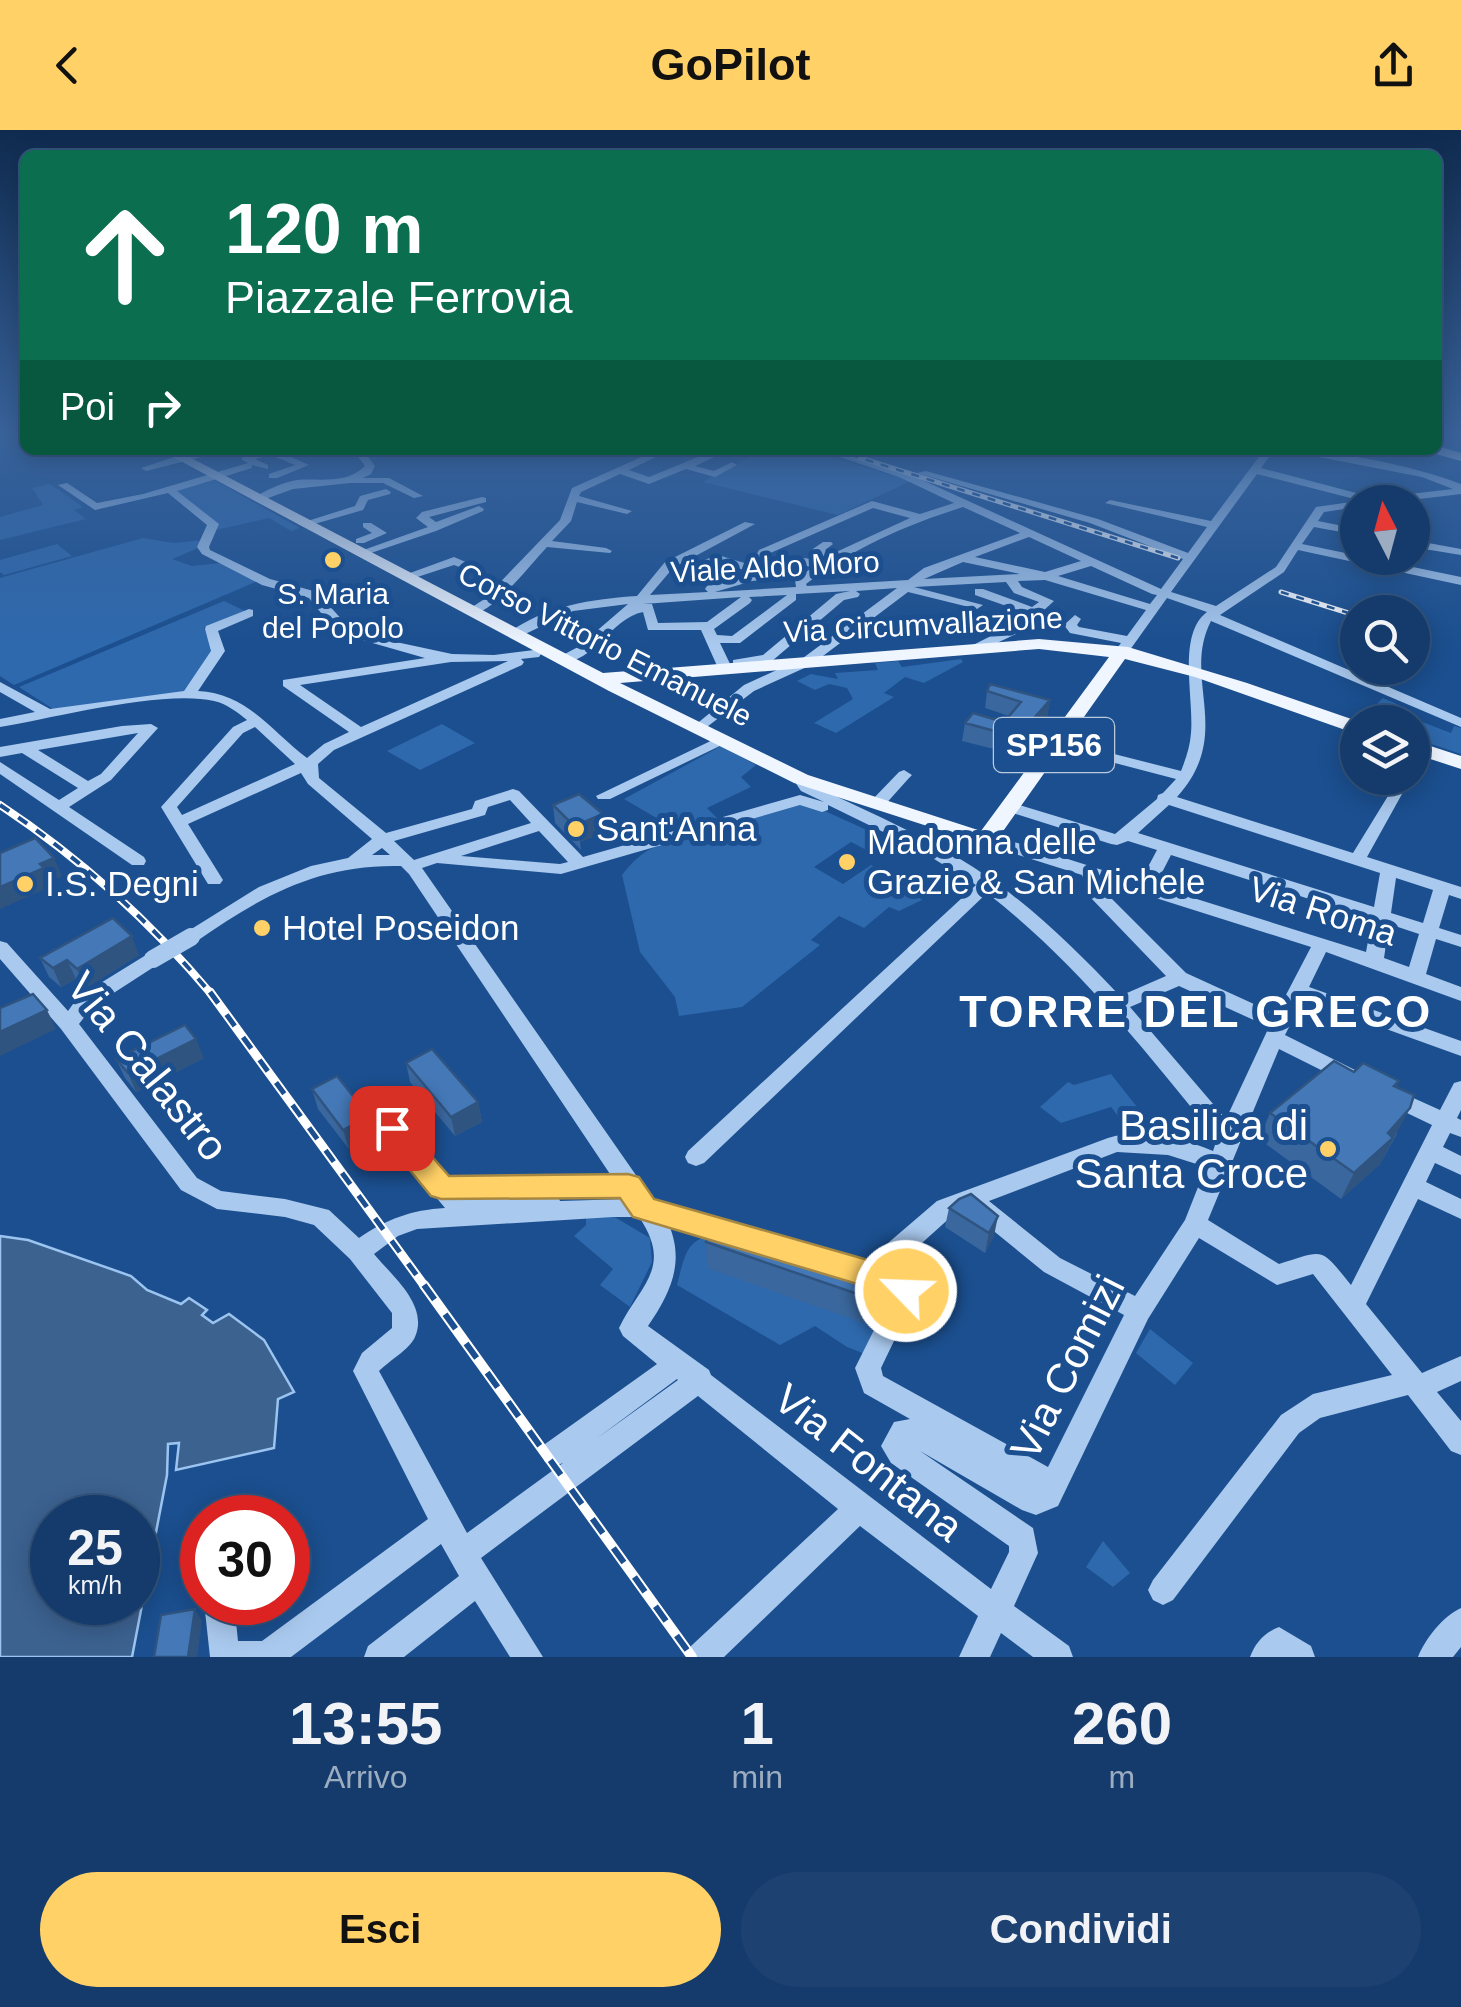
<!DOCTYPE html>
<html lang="it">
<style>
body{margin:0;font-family:Helvetica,sans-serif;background:#1d4271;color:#f1f3f6;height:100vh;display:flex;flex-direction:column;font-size:38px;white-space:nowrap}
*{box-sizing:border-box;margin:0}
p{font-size:32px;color:#9dadc1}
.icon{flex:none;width:55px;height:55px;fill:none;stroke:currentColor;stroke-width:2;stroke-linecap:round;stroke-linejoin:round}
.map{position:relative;height:1527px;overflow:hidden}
.sheet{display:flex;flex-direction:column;background:#143b6b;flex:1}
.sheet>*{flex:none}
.top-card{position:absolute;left:20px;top:20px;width:1422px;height:305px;border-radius:15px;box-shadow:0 5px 25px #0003,0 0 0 2px #33557e;background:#0b6e4f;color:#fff;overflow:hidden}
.needle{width:65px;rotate:354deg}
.controls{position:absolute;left:1340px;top:355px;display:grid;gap:20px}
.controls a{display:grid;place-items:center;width:90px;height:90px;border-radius:50%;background:#143b6b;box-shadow:0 5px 25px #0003,0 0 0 2px #33557e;font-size:50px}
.speed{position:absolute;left:30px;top:1365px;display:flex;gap:20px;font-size:50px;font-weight:700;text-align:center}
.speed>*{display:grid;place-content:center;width:130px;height:130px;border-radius:50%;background:#143b6b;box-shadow:0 5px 25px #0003,0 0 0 2px #33557e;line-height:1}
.speed small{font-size:25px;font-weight:400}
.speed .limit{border:15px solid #d22;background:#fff;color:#111}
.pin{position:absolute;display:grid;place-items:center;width:85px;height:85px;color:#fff;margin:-42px;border-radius:20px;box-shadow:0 5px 15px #0006}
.me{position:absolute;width:110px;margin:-55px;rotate:294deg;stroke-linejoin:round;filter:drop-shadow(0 0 8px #0008)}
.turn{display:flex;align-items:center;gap:35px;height:210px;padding:0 40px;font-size:45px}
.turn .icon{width:130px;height:130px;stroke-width:2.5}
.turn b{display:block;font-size:70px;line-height:85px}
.then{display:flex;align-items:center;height:95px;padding:0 40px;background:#0003;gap:20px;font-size:38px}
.eta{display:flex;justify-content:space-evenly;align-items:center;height:170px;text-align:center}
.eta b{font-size:60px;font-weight:700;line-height:70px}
.button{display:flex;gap:20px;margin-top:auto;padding:20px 40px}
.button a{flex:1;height:115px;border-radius:60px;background:#ffd166;color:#111;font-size:40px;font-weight:700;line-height:115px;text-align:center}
.button a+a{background:#1d4271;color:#f1f3f6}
header{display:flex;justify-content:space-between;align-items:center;height:130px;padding:0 40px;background:#ffd166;color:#111;font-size:45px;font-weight:700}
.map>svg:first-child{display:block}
.green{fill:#2e69ad}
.water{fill:#3c6290;stroke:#9cc4f0;stroke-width:2.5;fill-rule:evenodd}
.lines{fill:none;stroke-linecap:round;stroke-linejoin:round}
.minor{fill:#a9c9ee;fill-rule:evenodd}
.major{fill:#f0f6ff;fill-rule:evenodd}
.highway{fill:#fff;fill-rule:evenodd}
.rail-far3-casing{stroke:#fff;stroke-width:5}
.rail-far2-casing{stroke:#fff;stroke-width:8}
.rail-far1-casing{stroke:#fff;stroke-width:9}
.rail-casing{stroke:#fff;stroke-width:10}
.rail-far3{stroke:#1b4f8f;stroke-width:2.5;stroke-dasharray:8;stroke-linecap:butt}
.rail-far2{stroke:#1b4f8f;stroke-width:4;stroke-dasharray:11;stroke-linecap:butt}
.rail-far1{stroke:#1b4f8f;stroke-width:5;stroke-dasharray:14;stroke-linecap:butt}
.rail{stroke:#1b4f8f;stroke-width:6;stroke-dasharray:18;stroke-linecap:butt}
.minor-bridge{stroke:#a9c9ee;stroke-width:18}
.wall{fill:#3a679d}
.shaded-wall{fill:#305480}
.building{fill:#4478b7;stroke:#305480;stroke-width:2.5}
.route{fill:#ffd166;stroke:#a68842;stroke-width:2.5}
.poi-dot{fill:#ffd166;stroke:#1b4f8f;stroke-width:4}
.labels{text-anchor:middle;stroke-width:10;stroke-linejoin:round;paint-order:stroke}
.far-street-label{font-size:30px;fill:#fff;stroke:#1b4f8f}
.far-poi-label{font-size:30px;fill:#fff;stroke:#1b4f8f}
.shield{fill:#1b4f8f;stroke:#bbcadd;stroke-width:2.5}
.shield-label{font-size:32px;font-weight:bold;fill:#fff}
.poi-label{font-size:35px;fill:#fff;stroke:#1b4f8f;text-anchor:start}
.street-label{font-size:35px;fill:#fff;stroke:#1b4f8f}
.near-street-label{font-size:42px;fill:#fff;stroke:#1b4f8f}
.near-poi-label{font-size:42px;fill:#fff;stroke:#1b4f8f;text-anchor:end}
.district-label{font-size:45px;font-weight:bold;letter-spacing:2.5px;fill:#fff;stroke:#1b4f8f}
</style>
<header><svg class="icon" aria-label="back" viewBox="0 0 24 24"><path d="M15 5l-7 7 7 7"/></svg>GoPilot<svg class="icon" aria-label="share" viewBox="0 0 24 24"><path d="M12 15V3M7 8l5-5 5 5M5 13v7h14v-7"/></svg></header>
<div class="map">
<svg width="1461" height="1527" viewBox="0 0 1461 1527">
<rect width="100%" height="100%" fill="#1b4f8f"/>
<path class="green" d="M762,320L787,325L807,320L911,351L838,385L703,352Z
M212,349L300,398L291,401L269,388L216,400L174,360Z
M50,354L83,377L74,380L86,389L0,410V387L43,375L32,358Z
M143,408L173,413L204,410L196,419L172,429L192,436L221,433L258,451L14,555L0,546V448Z
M57,414L72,426L4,445L0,442V430Z
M224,471L245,481L204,498L214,520L183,562L53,579L19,557Z
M961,529L963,532L924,553L905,547L884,563L894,567L836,603L814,593L853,569L847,558L829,554L815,560L797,551L811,544L838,549L835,543L878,540L875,533L898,531L902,537Z
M1383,568L1399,575L1404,585L1451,603L1454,596L1461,598V624L1413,608L1412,592H1373L1370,581Z
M442,594L475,613L420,640L387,621Z
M721,616L756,635L741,647L751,657L707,678L717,688L677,700L624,669Z
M807,673L898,714L880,727L851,712L814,737L843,754L871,735L920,763L922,770L899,781L889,777L864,798L839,786L811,810L820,815L742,877L679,886L675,867L640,822L622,745C654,705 669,716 714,705L715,699Z
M1111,944L1152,996L1139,987L1122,991L1111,977L1061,993L1040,977L1068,952L1074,955Z
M586,1086H613L650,1108L652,1132L630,1177L600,1155L613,1139L574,1106L586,1095Z
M723,1105L889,1162L865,1224L847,1217L815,1196L780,1215L677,1155C685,1124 687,1104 723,1105Z
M1150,1199L1193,1233L1175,1255L1136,1223Z
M1103,1411L1130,1443L1113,1457L1086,1437Z"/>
<path class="water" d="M0,1106L28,1110L131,1146L147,1160L181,1174L189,1168L207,1180L202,1185L213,1193L229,1184L264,1210L294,1262L278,1269L274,1318L176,1340L179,1313L168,1314L167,1345L132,1527H0ZM52,1388H138V1472H52Z"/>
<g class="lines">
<path class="minor" d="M212,320H229L146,341L141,338L177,326Z
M268,320H276L309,335L277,348H269V344L295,335L271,325L255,329L268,335V339L252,335V338L177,361L219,394L209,417L210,420L270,449L317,462L344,492L382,509L452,524L494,525L534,520L541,524L539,527L521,529L524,532L522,535L334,620L318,634L319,648L386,703L472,679L475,671L513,659L519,661L583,727L800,665L824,672L801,661L793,649L801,644L806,646L813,655C874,685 940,712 995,752C1041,785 1081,825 1120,866L1166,846L1091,768L1082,745L980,713L978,709L986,704L992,705L1140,752L1157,720L1128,711L1117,715L1111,714L1003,680L1001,677L1009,672L1115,704L1157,669L1158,665L1163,663L1176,649L1050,616L1048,613L1055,609L1181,641C1186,628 1190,617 1191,603C1194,568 1177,504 1207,482L1167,468L1127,524L1122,525L1115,521L1121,513L1070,503L1064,495L1075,485L1081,489L1077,495L1079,497L1127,506L1146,480L1045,450L1018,451L1022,457L1054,471L1043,481L1042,486H1035L1020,497V502L978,522L971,518L973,515L1005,499L989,490V484H997L1011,492L1024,482L975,465V459H983L1032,477L1039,472L1014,463L1006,452L914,457L983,475L977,479L908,462L811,535L754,561L699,603L692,599L694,596L744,555L803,528L897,458L856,461L860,464L858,467L844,470L772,531L733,536V530L763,525L836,464L850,461L796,464V470L740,513H720L732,538L725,542L718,538L701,500H648L643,482C611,488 594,534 559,533V527L578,517L628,474L573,481L519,507H509L507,504C544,476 592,469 637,466L665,432L745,392L755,394L673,438L650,465L708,462L705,459L707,456L746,445L748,441L719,433L692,443L688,442V436L718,425L751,435L759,420L872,371L920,384L954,373L899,347L819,320H834L907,343L1161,459L1183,429L1090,393L917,343L926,341L1098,389L1188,423L1207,397L1105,373L1110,370L1211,391L1264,320H1274L1261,338L1375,368L1453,359L1422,347L1283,320C1337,320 1411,335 1461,354V364L1394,372H1366L1257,344L1171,462L1216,476L1276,437L1316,377L1358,371L1362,372H1358V377L1324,382L1318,391L1358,399V405L1314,397L1302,414L1461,447V455L1298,420L1284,442L1220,485L1461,588V597L1211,491C1181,549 1235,603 1177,667L1353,723L1399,648L1412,646L1367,727L1461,757V769L1449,765L1439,798L1461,805V817L1436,809L1426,844L1461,857V871L1326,822L1309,857L1461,911V926L1303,869L1285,905L1355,940L1358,945L1355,950L1348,953L1341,950L1279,919L1208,1090L1279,1134C1326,1119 1320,1117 1351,1155L1432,995L1382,971L1379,965L1382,959L1389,957L1440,980L1454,953L1461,951V980L1457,988L1461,990V1007L1450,1003L1443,1017L1461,1026V1045L1435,1033L1426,1052L1461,1069V1089L1418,1069L1366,1174L1422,1243L1461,1226V1251L1437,1262L1461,1291V1325L1451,1321L1408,1265L1320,1288L1299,1303L1173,1470L1163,1475L1153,1470L1148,1460L1153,1450L1281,1285L1313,1264L1392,1245L1313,1144L1277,1155L1199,1108L1148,1189L1058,1376L1036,1385L1022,1380L920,1321L1033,1398L1038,1423L1014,1476L1069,1516L1073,1527H1033L1001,1503L990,1527H959L978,1486L860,1396L724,1527H687L691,1516L838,1379L698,1266L481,1428L543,1527H510L475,1471L404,1527H364L368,1516L459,1446L441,1414L291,1527H210L204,1472H234L238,1511H262L428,1389L353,1241L362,1223L392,1198V1183L350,1129L314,1095L285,1087L217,1079L181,1060L61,899L0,829V811L7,813L68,881L78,867L146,825H160L162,829L160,833L92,877L79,894L197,1048L221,1061L285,1069L329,1080L359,1108C387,1089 411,1080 445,1078L360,975L356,969L360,963L367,961L374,963L447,1049L612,1047L409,744L401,736C319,734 263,765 197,811H185L182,807L185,803L259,757L311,736L348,728L372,709L308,654L301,643L188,694L223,750L220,754H208L161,677L233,597L247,590C237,582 227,574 214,571C164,559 53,588 0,597V589L35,582L0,562V552L50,579L184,561L211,521L205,499L206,496L249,479L253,480V486L218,501L225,521L198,561C247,563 271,601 307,628L324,614L349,602L283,556V550L425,528L355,508L330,494L309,468L262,455L202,424L197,417L207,395L168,363L95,380L58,355L67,353L97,373L143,364L248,333L242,330V326ZM963,377L1020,403L924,438L908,450L807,456L806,454C853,418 906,395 963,377ZM873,378L910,388L834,423L825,420L833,414L831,412H823L810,421L826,428L822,431L798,427L774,442L759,443L768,424ZM1029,407L1081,431L1045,442L975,427ZM963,432L1020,444L924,449ZM800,435L813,437L795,450L796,457L715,462L752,451L781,448ZM1091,436L1152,464L1157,465L1150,474L1058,446ZM787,465L732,506L717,505L714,499L750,473L752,470L749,467ZM741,467L707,492L658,493L652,474H643ZM508,531L361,597L300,555L451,532ZM255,597L295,634L182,685L177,677L243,603ZM510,670L531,693L414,730L394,711L485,685L488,677ZM800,675L822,682L828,680V675L918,719L976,755L688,1021L685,1027L688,1033L696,1036L704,1033L987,763C1078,834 1145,921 1217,1009L1213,1021C1181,1008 1141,997 1108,1008L937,1071L860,1137L857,1144L860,1151L893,1162L855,1238L864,1263L910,1289L894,1292L881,1316L891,1333L1009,1416V1422L991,1459L711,1245L709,1240L648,1196C670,1164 685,1133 669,1095L734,1114L742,1111L746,1104L742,1097L654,1071L422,738L437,733L561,744ZM1169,675L1380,743L1374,777L1138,703ZM539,701L568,732L560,734L461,726ZM382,718L390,725H372ZM1171,725L1372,789L1366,822L1155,756ZM1396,748L1433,760L1423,793L1391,783ZM1102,751L1311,817L1276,884L1186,843L1105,762ZM1389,794L1419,804L1409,837L1384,828ZM1179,856L1269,897L1226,989L1130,877ZM1117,1022L1168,1025L1206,1037L1185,1090L1135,1166L1060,1128L989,1071ZM625,1065L627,1069L560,1071L558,1066ZM971,1078L974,1085L1044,1142L1124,1185L1048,1337L883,1246L881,1238L918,1161L912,1147L892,1140L953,1085ZM613,1087H639C674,1138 639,1156 619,1198L623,1206L657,1234L545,1314L541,1323L545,1332L555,1336L563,1333L467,1403L379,1241C390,1230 409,1220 415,1207C429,1175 392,1146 374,1124L398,1106L417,1099ZM677,1249L678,1250L596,1309Z
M353,320H363L375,336L371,344L363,348H389L423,366L414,368L383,353H350L293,359L257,372L252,369C262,362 283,352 297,350C319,348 346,355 365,336Z
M657,320H670L629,340L649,347L715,320H729L695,336L714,341L732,332L737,335L715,347L686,339L649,354L620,344L581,362L579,366L632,381L627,384L577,372L571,391L552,411L606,418L612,421L610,423L547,417C530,435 492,485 469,485V479L483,470L560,390L572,358Z
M386,359L391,362L390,364L368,370L363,380L304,397L298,394L355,376L360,366Z
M482,367L486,368V372L429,387L436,392L479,376L484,379L483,381L436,401L365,425L355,423L428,397L416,388L422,382Z
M363,393H371L387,403L364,413H356V409L372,403L363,397Z
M1412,410L1461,419V425L1412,417Z
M454,427L482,439L476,443L454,435L405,451L399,447Z
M151,594L158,598L111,650L69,677L144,727L146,731L144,735H132L0,644V632L59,670L78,658L22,623L0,627V617L122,596ZM138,603L101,644L88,651L38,620Z
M721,606L728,610L726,613L610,669H598L596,666Z
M1422,615L1430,620L1417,639L1412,640V623L1417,617Z
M904,640L912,645L909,648L883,677H871L869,674L871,671L899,642Z
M1461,1478V1517L1453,1527H1418C1425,1509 1443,1486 1461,1478Z
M1279,1497L1311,1516L1315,1527H1250C1256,1512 1264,1503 1279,1497Z"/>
<path class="major" d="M160,320H176L603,543L1039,509L1128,517L1247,553L1360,592L1358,604L1351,602L1195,547L1125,529L994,714L986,715L794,653L609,561ZM1039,519L1109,527L981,701L808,645L620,553Z
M1412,610L1461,626V639L1412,623Z"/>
<path class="highway" d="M1438,316L1461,323V331L1432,323L1430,320H1438Z"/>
<defs>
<path id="rail-far3" d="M835,320L1178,428
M1281,462L1358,486"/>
<path id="rail-far2" d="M0,675C80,728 150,791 212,865"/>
<path id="rail-far1" d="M210,862L426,1158"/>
<path id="rail" d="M424,1155L692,1527"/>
</defs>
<use href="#rail-far3" class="rail-far3-casing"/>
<use href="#rail-far2" class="rail-far2-casing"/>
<use href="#rail-far1" class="rail-far1-casing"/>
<use href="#rail" class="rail-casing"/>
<use href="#rail-far3" class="rail-far3"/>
<use href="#rail-far2" class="rail-far2"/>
<use href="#rail-far1" class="rail-far1"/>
<use href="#rail" class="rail"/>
<path class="minor-bridge" d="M153,829L191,807"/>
</g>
<path class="wall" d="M987,561L1050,570L1047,587L1014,624L962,611L965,593L1004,592L1009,586L985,578Z
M553,675L603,684L605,702L580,712L581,720L555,693Z
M139,825L86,858L76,849L61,857L49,847L40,828Z
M204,928L136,962L125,948L116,929Z
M406,933L478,972L482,992L455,1006L410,952Z
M1354,942L1399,951L1396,957L1397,1004L1380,1034L1341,1069L1259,1009L1270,983Z
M312,959L369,986L374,1006L349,1019L318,979Z
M949,1078L994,1106L985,1123L945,1097Z
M706,1112L891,1139L888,1164L872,1196L707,1138Z"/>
<path class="shaded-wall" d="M1050,570L1047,587L1014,624L1017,607Z
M603,684L605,702L580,712L579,694Z
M54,728L62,746L50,752L52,756L0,779V757Z
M132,806L139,825L86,858L77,839Z
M67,830L76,849L61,857L53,838Z
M47,880L56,899L0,926V902Z
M196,909L204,928L136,962L128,943Z
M478,972L482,992L455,1006L451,987Z
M1410,978L1380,1034L1341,1069L1354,1043Z
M369,986L374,1006L349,1019L343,1000Z
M998,1086L994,1106L985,1123L989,1103Z
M891,1139L888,1164L872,1196L875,1170Z
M195,1479L202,1491L197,1527H188Z"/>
<path class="building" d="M990,554L1050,570L1017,607L965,593L973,583L1004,592L1021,572L987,561Z
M579,664L603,684L579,694V701L553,675Z
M35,708L54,728L40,734L44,738L0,757V723Z
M113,788L132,806L77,839L67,830L53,838L40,828Z
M33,864L47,880L0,902V878Z
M185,895L196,909L128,943L116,929Z
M432,919L478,972L451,987L406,933Z
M1334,931L1354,942L1363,933L1399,951L1394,956L1414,965L1410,978L1388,1003L1393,1008L1354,1043L1270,983Z
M337,946L369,986L343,1000L312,959Z
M971,1064L998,1086L989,1103L949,1078L959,1069Z
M719,1088L891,1139L875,1170L706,1112Z
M195,1479L188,1527H154L161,1485Z"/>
<linearGradient id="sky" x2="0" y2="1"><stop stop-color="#0f2b4f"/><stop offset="0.59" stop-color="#39639b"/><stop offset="1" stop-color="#39639b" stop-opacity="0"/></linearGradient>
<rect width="1461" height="516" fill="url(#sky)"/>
<path class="route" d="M392,988L401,991L449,1046L628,1044L639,1047L654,1069L903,1140L914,1144L922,1161L917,1171L906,1175L895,1171L891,1164L633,1087L620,1068L441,1069L431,1066L382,1006L377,998L382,991Z"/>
<g class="poi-dot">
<circle cx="333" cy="430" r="10"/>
<circle cx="576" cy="699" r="10"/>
<circle cx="847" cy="732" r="10"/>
<circle cx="25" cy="754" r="10"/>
<circle cx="262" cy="798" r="10"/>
<circle cx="1328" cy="1019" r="10"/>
</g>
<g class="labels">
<g class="far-street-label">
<text transform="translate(775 437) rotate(-3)" y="10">Viale Aldo Moro</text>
<text transform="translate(923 495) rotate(-3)" y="10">Via Circumvallazione</text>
<text transform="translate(605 515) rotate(27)" y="10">Corso Vittorio Emanuele</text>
</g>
<g class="far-poi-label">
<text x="333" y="474">S. Maria<tspan x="333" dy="34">del Popolo</tspan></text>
</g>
<rect class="shield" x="994" y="588" width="120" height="54" rx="8"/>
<g class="shield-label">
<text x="1054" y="626">SP156</text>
</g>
<g class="poi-label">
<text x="596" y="711">Sant'Anna</text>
<text x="867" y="724">Madonna delle<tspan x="867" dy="40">Grazie &amp; San Michele</tspan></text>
<text x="45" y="766">I.S. Degni</text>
<text x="282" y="810">Hotel Poseidon</text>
</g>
<g class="street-label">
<text transform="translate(1323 781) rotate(18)" y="12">Via Roma</text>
</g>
<g class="near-street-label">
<text transform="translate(148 936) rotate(51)" y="15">Via Calastro</text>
<text transform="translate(1067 1237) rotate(-63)" y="15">Via Comizi</text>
<text transform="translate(869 1332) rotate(38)" y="15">Via Fontana</text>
</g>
<g class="near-poi-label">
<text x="1308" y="1010">Basilica di<tspan x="1308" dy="48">Santa Croce</tspan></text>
</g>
<g class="district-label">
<text x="1196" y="897">TORRE DEL GRECO</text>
</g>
</g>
</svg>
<div class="controls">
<a><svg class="needle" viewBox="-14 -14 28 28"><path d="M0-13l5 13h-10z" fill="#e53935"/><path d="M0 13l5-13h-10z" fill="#9dadc1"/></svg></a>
<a><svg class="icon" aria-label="search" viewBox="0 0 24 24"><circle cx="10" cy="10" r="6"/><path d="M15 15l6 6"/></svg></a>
<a><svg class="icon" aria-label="layers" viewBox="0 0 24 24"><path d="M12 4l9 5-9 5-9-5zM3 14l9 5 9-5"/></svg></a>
</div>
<div class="speed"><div>25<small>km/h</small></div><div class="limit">30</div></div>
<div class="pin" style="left:392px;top:998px;background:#d93025"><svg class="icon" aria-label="arrive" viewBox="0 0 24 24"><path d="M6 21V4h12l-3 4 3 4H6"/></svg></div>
<svg class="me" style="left:906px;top:1161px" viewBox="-20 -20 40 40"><circle r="17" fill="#ffd166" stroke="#fff" stroke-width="3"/><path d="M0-11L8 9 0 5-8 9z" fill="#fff"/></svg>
<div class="top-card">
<div class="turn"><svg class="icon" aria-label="ahead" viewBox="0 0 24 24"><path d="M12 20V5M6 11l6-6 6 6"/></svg><div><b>120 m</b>Piazzale Ferrovia</div></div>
<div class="then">Poi<svg class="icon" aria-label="right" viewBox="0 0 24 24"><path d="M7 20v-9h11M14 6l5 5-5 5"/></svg></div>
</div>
</div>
<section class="sheet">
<div class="eta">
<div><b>13:55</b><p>Arrivo</p></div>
<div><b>1</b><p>min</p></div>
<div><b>260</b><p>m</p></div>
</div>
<div class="button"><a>Esci</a><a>Condividi</a></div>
</section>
